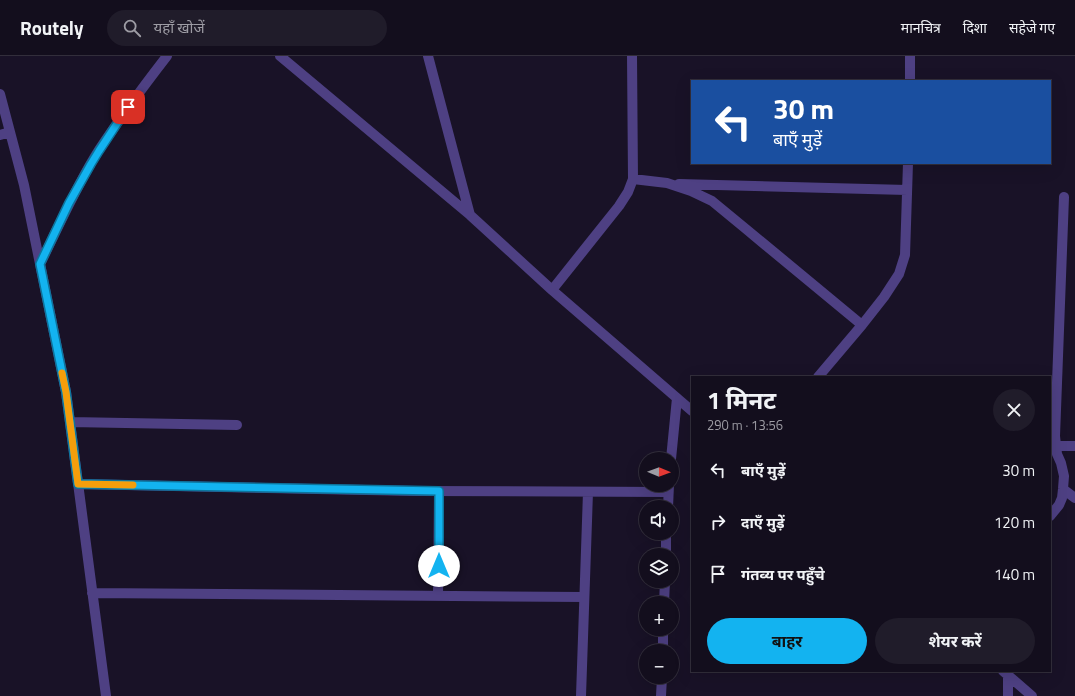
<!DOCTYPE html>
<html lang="hi">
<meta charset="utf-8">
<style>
body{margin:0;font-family:"Titillium Web","Noto Sans Devanagari",sans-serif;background:#201c2a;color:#f1f3f6;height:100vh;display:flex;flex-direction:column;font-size:15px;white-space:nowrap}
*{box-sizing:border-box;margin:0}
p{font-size:13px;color:#9d9ca4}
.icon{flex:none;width:22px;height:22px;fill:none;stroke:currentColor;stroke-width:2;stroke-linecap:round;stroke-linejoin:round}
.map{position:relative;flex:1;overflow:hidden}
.details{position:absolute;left:691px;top:320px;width:360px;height:296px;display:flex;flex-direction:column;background:#130e1d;border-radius:0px;box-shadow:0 4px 16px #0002,0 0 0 1px #322e3b}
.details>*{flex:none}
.hud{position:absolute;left:691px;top:24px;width:360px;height:84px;border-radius:0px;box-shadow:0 4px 16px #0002,0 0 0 1px #322e3b;background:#1a4fa0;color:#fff;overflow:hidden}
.needle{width:26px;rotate:91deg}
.tools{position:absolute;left:639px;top:396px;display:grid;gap:8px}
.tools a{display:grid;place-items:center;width:40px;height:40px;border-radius:50%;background:#130e1d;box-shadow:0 4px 16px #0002,0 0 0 1px #322e3b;font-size:20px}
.pin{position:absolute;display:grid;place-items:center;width:34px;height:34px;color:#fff;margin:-17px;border-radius:8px;box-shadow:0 2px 6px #0006}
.me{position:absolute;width:44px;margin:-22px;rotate:0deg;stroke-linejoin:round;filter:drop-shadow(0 0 3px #0008)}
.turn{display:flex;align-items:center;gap:14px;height:84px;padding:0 16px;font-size:18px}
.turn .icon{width:52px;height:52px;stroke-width:2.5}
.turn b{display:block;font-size:28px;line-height:34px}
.round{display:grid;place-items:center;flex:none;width:42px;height:42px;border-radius:21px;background:#201c2a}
.overview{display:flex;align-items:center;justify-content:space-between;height:68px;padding:0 16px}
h1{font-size:24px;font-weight:700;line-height:30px}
.button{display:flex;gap:8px;margin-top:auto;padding:8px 16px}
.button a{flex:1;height:46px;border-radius:24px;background:#13b3f0;color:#111;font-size:16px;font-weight:700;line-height:46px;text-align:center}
.button a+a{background:#201c2a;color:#f1f3f6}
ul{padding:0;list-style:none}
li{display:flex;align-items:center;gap:12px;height:52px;padding:0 16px}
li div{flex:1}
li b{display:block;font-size:15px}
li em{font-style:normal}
header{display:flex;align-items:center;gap:24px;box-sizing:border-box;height:56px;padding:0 20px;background:#130e1d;border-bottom:1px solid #322e3b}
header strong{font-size:19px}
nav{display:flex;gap:22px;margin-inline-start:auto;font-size:14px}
.search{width:280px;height:36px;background:#201c2a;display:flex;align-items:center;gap:10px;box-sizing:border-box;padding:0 14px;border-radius:22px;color:#9d9ca4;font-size:15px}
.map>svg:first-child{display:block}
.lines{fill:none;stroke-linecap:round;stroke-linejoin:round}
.minor{stroke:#4e4083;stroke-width:10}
.route-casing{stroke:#0c749c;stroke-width:10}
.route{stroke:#13b3f0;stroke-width:7}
.slow{stroke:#f59e0b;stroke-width:7}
</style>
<header>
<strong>Routely</strong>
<div class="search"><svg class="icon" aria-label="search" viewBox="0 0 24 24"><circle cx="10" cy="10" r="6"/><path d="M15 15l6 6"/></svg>यहाँ खोजें</div>
<nav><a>मानचित्र</a><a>दिशा</a><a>सहेजे गए</a></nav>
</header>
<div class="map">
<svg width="1075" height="640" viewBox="0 0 1075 640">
<rect width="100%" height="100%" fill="#191227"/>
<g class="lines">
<path class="minor" d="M280,0L470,159
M428,0L470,159L552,234L692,355
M910,25V0
M0,38L24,129L66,336L106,640
M0,79L10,76
M633,123L667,127L691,135L712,145L746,173L862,269
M679,128L907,134
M40,208C59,170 76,130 99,94C120,62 143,31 167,0
M552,234L619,150L628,136L633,123L632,0
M818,321L862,269L884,241L899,218L905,199L908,107
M70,366L237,369
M1056,390H1075
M671,403L677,342
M78,428L416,435L668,436
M1063,433L1075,442
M668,451L669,429
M1050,460L1059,449L1062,442L1063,433L1064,420L1061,407L1057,398L1055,380L1064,141
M666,499V477
M92,537L584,541
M438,540L439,435
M664,547L665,525
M663,595V573
M1003,615L1032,640
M581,640L588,436
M661,640L662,621
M1008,640V620"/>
</g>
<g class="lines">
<defs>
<path id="route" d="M128,51L99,95L91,108L69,147L40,208L66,336L78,428L439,435V510"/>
</defs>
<use href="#route" class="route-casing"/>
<use href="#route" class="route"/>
<path class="slow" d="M62,317L66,336L78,428L133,429"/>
</g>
</svg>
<div class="tools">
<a><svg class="needle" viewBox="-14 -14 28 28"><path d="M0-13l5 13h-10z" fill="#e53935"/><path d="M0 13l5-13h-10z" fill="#9d9ca4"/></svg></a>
<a><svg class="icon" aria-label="sound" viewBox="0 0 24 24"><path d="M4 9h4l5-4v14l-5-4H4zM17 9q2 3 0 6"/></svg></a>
<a><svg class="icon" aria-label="layers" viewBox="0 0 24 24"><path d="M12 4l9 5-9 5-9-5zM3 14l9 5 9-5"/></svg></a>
<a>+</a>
<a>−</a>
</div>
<div class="pin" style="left:128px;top:51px;background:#d93025"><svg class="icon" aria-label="arrive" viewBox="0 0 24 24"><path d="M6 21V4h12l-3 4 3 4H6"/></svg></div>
<svg class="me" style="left:439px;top:510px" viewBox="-20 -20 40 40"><circle r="19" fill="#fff"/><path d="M0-13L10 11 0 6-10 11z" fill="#13b3f0"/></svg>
<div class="hud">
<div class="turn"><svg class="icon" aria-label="left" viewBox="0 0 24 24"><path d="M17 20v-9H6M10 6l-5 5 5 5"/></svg><div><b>30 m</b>बाएँ मुड़ें</div></div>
</div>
<section class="details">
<div class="overview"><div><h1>1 मिनट</h1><p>290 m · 13:56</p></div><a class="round"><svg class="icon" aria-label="close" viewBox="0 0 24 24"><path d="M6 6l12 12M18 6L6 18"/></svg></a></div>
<ul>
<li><svg class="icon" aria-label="left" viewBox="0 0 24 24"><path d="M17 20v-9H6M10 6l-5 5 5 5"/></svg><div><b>बाएँ मुड़ें</b></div><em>30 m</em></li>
<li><svg class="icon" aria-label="right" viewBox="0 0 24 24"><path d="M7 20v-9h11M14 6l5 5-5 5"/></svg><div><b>दाएँ मुड़ें</b></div><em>120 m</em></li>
<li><svg class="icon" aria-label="arrive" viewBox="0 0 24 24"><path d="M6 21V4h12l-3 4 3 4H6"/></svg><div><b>गंतव्य पर पहुँचे</b></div><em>140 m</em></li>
</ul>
<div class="button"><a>बाहर</a><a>शेयर करें</a></div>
</section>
</div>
